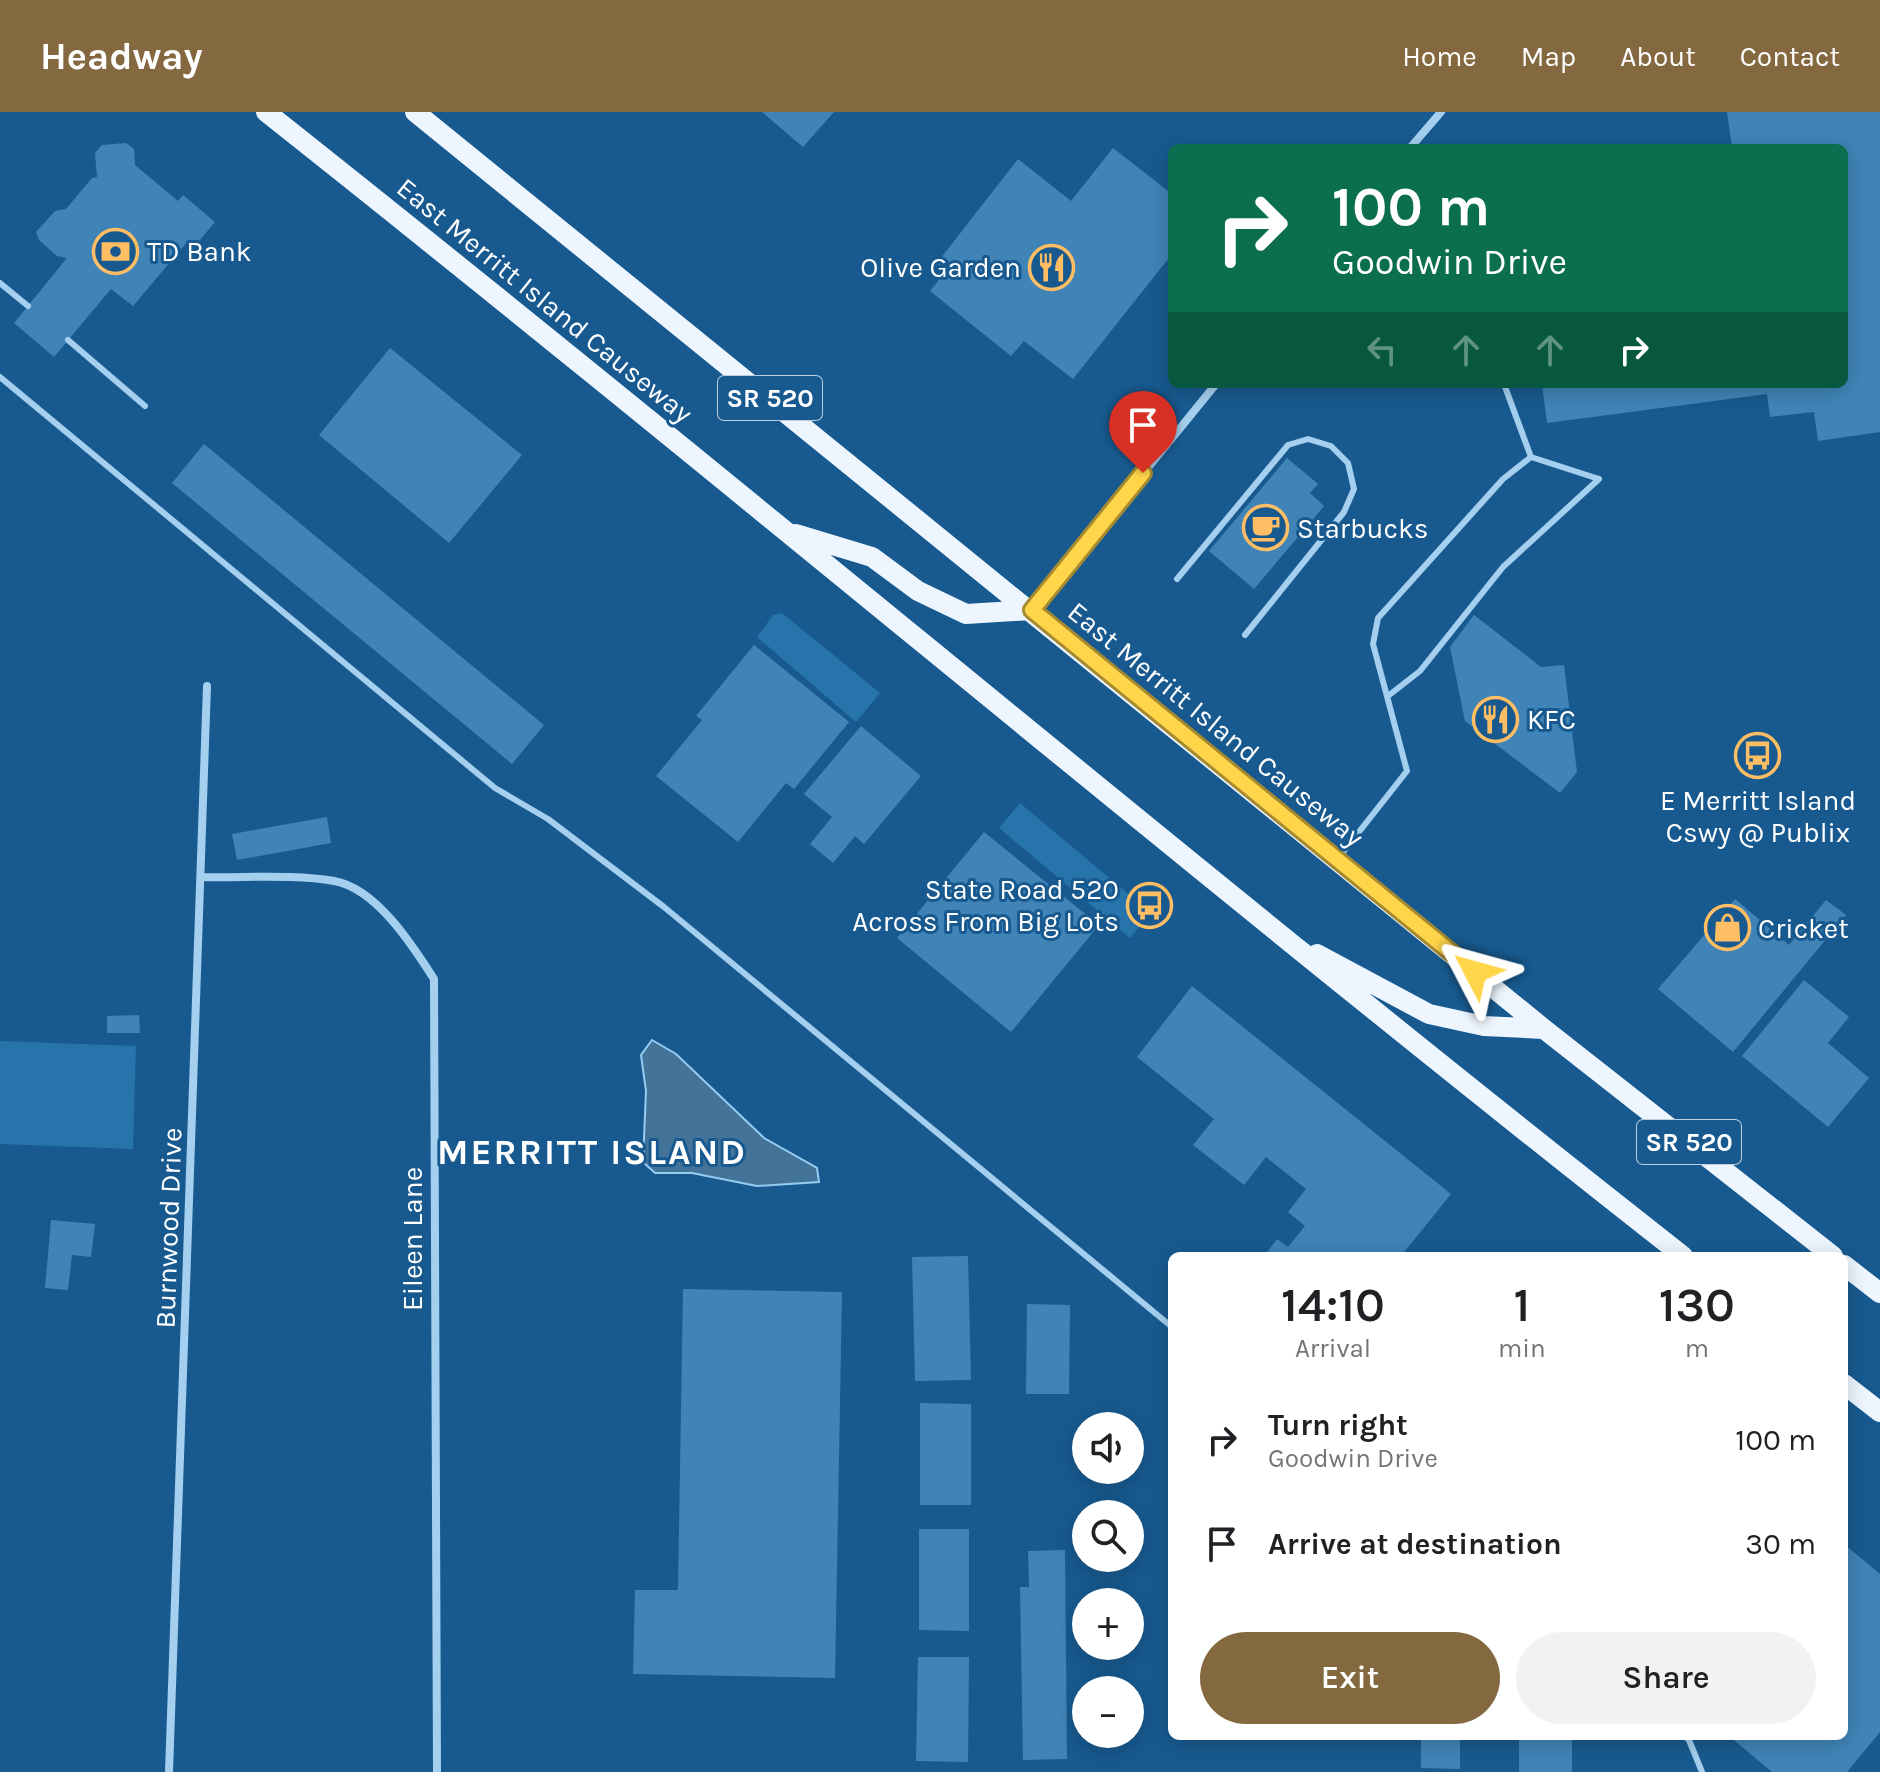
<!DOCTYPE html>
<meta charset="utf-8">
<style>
body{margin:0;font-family:Karla,sans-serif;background:#f2f2f2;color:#202124;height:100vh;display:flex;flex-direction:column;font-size:30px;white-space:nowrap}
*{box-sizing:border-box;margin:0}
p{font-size:26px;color:#757577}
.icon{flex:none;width:44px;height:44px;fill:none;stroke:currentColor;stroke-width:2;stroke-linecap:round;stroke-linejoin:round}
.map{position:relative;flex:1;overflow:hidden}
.panel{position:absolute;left:1168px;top:1140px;width:680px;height:488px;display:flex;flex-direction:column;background:#fff;border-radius:12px;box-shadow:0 4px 20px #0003}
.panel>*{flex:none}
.banner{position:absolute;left:1168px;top:32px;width:680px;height:244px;border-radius:12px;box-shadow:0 4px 20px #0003;background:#0b6e4f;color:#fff;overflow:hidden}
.tools{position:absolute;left:1072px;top:1300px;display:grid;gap:16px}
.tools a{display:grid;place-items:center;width:72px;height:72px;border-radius:50%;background:#fff;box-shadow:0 4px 20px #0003;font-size:40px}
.pin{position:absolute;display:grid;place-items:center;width:68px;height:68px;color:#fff;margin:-82px -34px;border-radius:50% 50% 50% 0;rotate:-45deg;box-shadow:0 0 8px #0007}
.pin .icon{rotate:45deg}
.me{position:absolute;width:88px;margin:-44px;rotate:309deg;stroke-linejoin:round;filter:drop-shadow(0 0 6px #0008)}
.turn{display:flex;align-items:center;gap:28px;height:168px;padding:0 32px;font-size:36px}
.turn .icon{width:104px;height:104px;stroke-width:2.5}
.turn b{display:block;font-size:56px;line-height:68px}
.lanes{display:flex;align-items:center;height:76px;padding:0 32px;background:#0003;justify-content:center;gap:40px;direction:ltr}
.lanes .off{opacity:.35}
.eta{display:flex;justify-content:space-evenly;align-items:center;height:136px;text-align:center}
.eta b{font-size:48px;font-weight:600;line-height:56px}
.action{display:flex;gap:16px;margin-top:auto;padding:16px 32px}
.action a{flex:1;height:92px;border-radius:48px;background:#846840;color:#fff;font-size:32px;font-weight:600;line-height:92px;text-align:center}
.action a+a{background:#f2f2f2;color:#202124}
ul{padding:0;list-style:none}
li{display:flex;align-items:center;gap:24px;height:104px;padding:0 32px}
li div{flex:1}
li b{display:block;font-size:30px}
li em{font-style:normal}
header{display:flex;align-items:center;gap:48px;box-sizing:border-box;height:112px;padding:0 40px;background:#846840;color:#fff}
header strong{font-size:38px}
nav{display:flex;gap:44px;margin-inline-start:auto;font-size:28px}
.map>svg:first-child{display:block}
.green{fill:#2773ab}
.water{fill:#437398;stroke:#97ccf2;stroke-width:2}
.building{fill:#4084b7}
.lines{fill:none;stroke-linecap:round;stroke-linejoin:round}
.lane{stroke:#a4cfef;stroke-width:6}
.street{stroke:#a4cfef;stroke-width:8}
.primary{stroke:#edf6ff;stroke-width:20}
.route-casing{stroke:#a68a30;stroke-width:20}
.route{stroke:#ffd54a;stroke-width:14}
.labels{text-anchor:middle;stroke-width:6;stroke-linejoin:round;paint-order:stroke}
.shield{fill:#185a8f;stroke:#bacedd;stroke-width:2}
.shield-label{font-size:26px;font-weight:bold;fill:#fff}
.poi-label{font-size:28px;fill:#fff;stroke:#185a8f;text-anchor:start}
.street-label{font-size:28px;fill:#fff;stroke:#185a8f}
.district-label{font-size:36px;font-weight:bold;letter-spacing:2px;fill:#fff;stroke:#185a8f}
</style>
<header>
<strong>Headway</strong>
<nav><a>Home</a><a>Map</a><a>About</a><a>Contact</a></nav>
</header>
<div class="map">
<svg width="1880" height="1660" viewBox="0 0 1880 1660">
<rect width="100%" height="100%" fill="#185a8f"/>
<path class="green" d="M782,501L880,581L856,610L757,525L773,503Z
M1020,691L1151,801L1130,826L999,716Z
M0,929L136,934L133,1037L0,1032Z"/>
<path class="water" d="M652,928L676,942L764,1026L817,1056L819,1070L757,1074L692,1061H655L643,1050L646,979L641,943Z"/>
<path class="building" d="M762,0H834L803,35Z
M1727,0H1880V320L1818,329L1814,300L1770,305L1767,282L1547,311L1542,272H1844V36H1732Z
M126,31L134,37L135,53L178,89L183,83L215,110L194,135L187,130L133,194L111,177L54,245L14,211L67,146L57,144L39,128L36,120L55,99L66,97L92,66L97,65L95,41L102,33Z
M1113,36L1172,82V142L1073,267L1024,229L1011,244L930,179L946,159L937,151L1018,47L1071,89Z
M390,236L522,343L449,431L319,323Z
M204,332L544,613L512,652L172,371Z
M1287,346L1318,372L1310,381L1324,394L1254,477L1209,439Z
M1474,503L1541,555L1564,553L1577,660L1560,681L1465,609L1450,535Z
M754,533L849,610L794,677L786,671L738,730L656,664L702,608L696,604Z
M861,614L921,664L864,732L855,724L833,751L810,732L832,705L804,682Z
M327,705L331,731L237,748L232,722Z
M984,720L1099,813L1011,920L897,826Z
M1735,787L1789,833L1826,788L1846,803L1733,940L1658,877Z
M1804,868L1849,905L1828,931L1869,966L1828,1015L1742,944Z
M1192,874L1451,1082L1401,1144H1264L1277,1127L1288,1135L1305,1114L1288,1100L1306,1077L1266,1045L1244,1073L1193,1033L1214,1007L1137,945Z
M139,903L140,921H107V904Z
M51,1108L95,1112L91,1145L72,1143L68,1178L45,1176Z
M968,1144L971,1268L915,1269L912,1145Z
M683,1177L842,1180L835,1566L633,1562L635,1478H678Z
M1027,1192L1070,1193L1069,1282H1026Z
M920,1291L971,1292V1393H920Z
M919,1417H969V1519L919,1518Z
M1844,1432L1880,1462V1620L1847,1660H1772L1729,1624H1844Z
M1065,1438L1067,1647L1023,1648L1020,1475H1029L1028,1439Z
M918,1545H969L968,1650L916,1649Z
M1421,1624H1460V1657L1421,1656Z
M1519,1624H1572V1660H1519Z"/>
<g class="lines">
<path class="lane" d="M0,171L28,194
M68,228L145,294
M0,265L495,676L548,707L664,795L1172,1215
M1504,272L1531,345
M1531,345L1599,367
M1177,467L1288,333L1308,327L1331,334L1348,351L1354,377L1344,400L1245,523
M1388,584L1420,559L1503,455L1599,367
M1340,744L1407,659L1373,532L1378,506L1503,367L1531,345
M1684,1624L1689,1628L1702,1660"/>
<path class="street" d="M1410,36L1441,0
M1033,497L1216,272
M203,765C244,766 295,762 334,769C376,776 413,834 434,867L437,1660
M169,1660L207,574"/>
<path class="primary" d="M266,0C742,377 1205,769 1683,1144
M415,0L1544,917L1833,1144
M796,422L872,445L918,479L966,502L1032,498
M1317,842L1429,902L1484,914L1544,917
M1844,1153L1880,1181
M1844,1272L1880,1300"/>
</g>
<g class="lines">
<defs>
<path id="route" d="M1143,361L1032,498L1475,860"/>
</defs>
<use href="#route" class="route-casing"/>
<use href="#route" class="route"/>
</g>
<defs>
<symbol id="bank-ring" viewBox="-11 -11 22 22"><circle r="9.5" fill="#185a8f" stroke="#ffbe63" stroke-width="1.5"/><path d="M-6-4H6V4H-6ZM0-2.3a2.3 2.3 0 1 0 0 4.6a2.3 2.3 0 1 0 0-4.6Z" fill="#ffbe63"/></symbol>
<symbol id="restaurant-ring" viewBox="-11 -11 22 22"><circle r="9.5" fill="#185a8f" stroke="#ffbe63" stroke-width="1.5"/><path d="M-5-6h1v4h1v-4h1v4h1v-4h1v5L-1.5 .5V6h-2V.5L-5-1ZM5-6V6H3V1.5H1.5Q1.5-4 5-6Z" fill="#ffbe63"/></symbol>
<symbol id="cafe-ring" viewBox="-11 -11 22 22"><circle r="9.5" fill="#185a8f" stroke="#ffbe63" stroke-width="1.5"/><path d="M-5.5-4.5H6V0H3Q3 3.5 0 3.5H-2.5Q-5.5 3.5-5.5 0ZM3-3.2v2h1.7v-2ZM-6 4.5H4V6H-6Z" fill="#ffbe63"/></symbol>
<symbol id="bus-ring" viewBox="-11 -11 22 22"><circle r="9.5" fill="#185a8f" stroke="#ffbe63" stroke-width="1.5"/><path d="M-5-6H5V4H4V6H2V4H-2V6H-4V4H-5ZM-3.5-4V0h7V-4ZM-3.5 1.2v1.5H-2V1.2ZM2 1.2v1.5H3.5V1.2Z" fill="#ffbe63"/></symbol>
<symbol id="shop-ring" viewBox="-11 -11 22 22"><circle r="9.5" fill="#185a8f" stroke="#ffbe63" stroke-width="1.5"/><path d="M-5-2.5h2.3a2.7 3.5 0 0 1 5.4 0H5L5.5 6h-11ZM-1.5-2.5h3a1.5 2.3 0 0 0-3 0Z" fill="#ffbe63"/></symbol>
</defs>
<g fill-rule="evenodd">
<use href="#bank-ring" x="90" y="114" width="51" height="51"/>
<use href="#restaurant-ring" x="1026" y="130" width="51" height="51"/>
<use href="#cafe-ring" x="1240" y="390" width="51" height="51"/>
<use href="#restaurant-ring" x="1470" y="582" width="51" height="51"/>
<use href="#bus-ring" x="1732" y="618" width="51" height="51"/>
<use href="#bus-ring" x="1124" y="768" width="51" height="51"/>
<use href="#shop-ring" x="1702" y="790" width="51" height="51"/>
</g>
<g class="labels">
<g class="shield">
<rect x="718" y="264" width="104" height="44" rx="6"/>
<rect x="1637" y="1008" width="104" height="44" rx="6"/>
</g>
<g class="shield-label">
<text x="770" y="295">SR 520</text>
<text x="1689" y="1039">SR 520</text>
</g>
<g class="poi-label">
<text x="147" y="149">TD Bank</text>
<text x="1021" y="165" text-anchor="end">Olive Garden</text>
<text x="1297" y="426">Starbucks</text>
<text x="1527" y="617">KFC</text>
<text x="1758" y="698" text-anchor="middle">E Merritt Island<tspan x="1758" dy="32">Cswy @ Publix</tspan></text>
<text x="1119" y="787" text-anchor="end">State Road 520<tspan x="1119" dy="32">Across From Big Lots</tspan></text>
<text x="1758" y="826">Cricket</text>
</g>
<g class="street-label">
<text transform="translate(545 188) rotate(39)" y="10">East Merritt Island Causeway</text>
<text transform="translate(1216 612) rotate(39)" y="10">East Merritt Island Causeway</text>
<text transform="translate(168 1116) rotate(-88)" y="10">Burnwood Drive</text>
<text transform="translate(412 1127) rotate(-90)" y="10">Eileen Lane</text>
</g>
<g class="district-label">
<text x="592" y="1052">MERRITT ISLAND</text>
</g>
</g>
</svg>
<div class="tools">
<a><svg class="icon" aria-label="sound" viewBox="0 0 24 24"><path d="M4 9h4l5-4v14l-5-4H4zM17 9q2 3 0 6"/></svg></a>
<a><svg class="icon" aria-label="search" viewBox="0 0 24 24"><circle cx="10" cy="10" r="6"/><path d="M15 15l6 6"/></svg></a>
<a>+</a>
<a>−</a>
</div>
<div class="pin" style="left:1143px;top:361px;background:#d93025"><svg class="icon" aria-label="arrive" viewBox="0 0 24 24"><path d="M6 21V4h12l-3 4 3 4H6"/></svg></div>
<svg class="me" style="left:1475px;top:860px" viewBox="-20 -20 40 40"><path d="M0-17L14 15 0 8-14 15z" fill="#ffd54a" stroke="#fff" stroke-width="4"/></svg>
<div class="banner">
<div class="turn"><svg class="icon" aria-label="right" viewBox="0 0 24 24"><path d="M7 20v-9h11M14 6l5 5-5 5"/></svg><div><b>100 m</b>Goodwin Drive</div></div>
<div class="lanes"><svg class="icon off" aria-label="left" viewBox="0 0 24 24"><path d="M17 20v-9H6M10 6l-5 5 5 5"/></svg><svg class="icon off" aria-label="ahead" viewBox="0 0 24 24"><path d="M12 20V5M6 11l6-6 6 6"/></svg><svg class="icon off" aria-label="ahead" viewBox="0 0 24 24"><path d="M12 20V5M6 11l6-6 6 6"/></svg><svg class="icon" aria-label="right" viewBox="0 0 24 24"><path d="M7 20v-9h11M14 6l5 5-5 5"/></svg></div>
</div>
<section class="panel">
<div class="eta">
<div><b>14:10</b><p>Arrival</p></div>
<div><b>1</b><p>min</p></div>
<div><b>130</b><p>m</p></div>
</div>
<ul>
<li><svg class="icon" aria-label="right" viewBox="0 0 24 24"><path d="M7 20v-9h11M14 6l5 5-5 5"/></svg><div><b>Turn right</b><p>Goodwin Drive</p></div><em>100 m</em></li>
<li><svg class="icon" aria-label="arrive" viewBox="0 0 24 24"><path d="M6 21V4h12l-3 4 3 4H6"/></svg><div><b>Arrive at destination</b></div><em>30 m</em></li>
</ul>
<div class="action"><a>Exit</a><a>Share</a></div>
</section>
</div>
